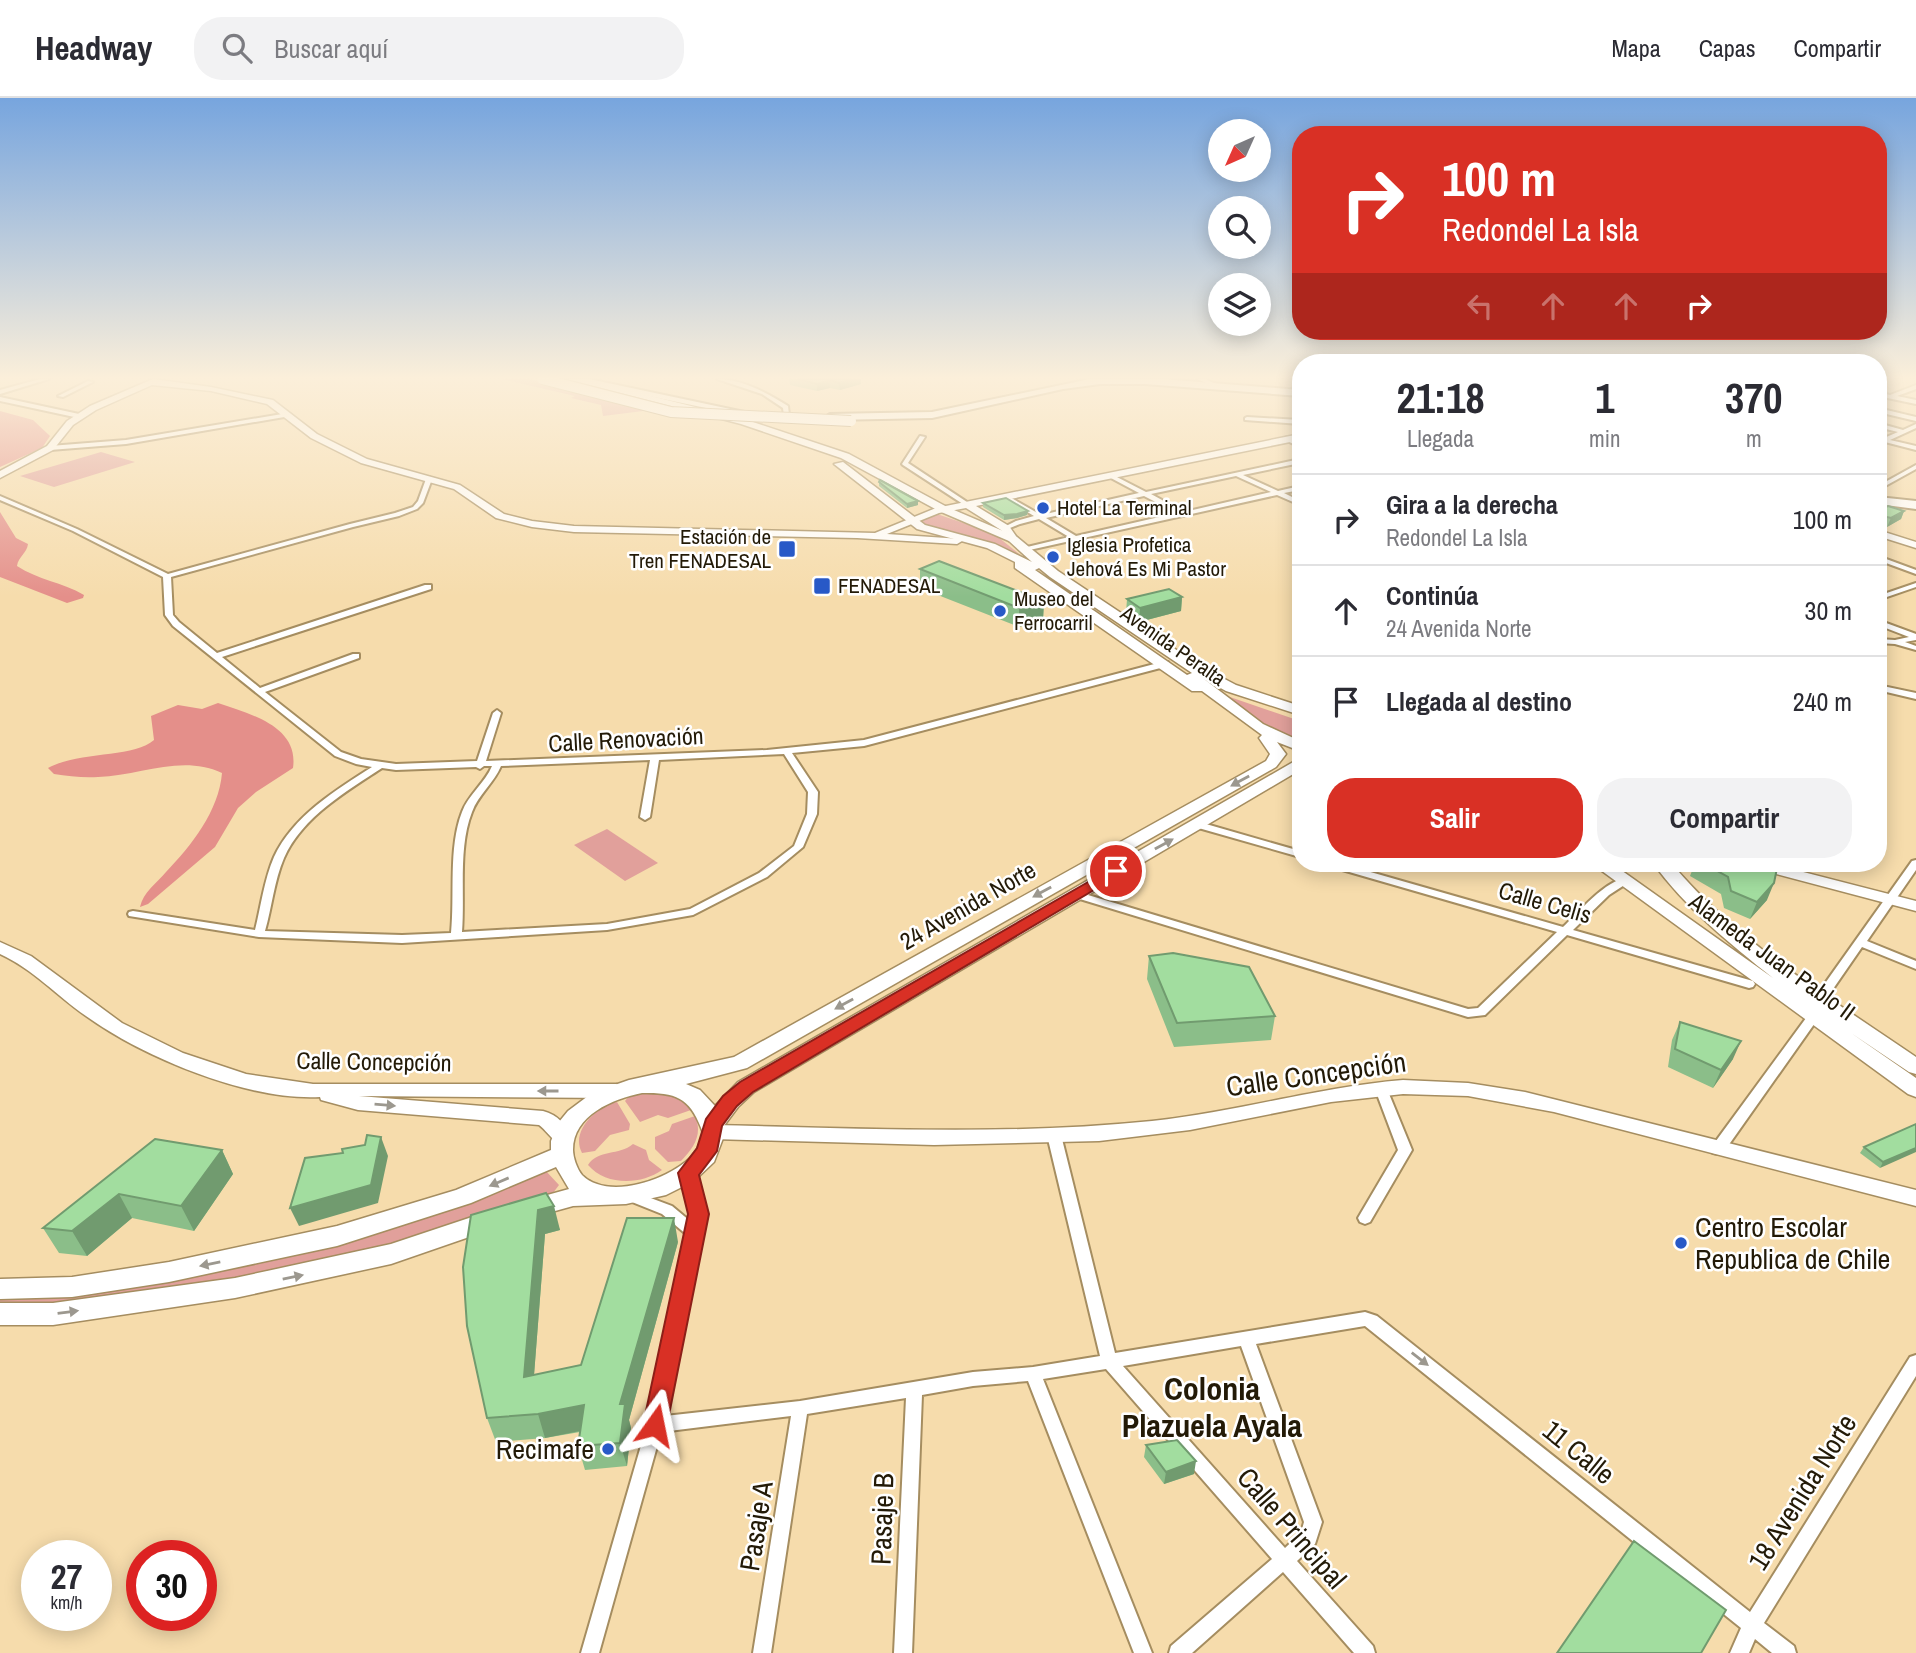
<!DOCTYPE html>
<html lang="es">
<meta charset="utf-8">
<style>
body{margin:0;font-family:"Archivo Narrow",sans-serif;background:#f2f2f3;color:#2b2b33;height:100vh;display:flex;flex-direction:column;font-size:26px;white-space:nowrap}
*{box-sizing:border-box;margin:0}
p{font-size:23px;color:#7c7c81}
.icon{flex:none;width:38px;height:38px;fill:none;stroke:currentColor;stroke-width:2;stroke-linecap:round;stroke-linejoin:round}
.map{position:relative;flex:1;overflow:hidden}
.details{position:absolute;left:1292px;top:256px;width:595px;height:518px;display:flex;flex-direction:column;background:#fff;border-radius:28px;box-shadow:0 4px 18px #0003}
.details>*{flex:none}
.guide{position:absolute;left:1292px;top:28px;width:595px;height:214px;border-radius:28px;box-shadow:0 4px 18px #0003;background:#d93025;color:#fff;overflow:hidden}
.needle{width:46px;rotate:225deg}
.buttons{position:absolute;left:1208px;top:21px;display:grid;gap:14px}
.buttons a{display:grid;place-items:center;width:63px;height:63px;border-radius:50%;background:#fff;box-shadow:0 4px 18px #0003;font-size:35px}
.speed{position:absolute;left:21px;top:1442px;display:flex;gap:14px;font-size:35px;font-weight:700;text-align:center}
.speed>*{display:grid;place-content:center;width:91px;height:91px;border-radius:50%;background:#fff;box-shadow:0 4px 18px #0003;line-height:1}
.speed small{font-size:18px;font-weight:400}
.speed .limit{border:10px solid #d22;background:#fff;color:#111}
.pin{position:absolute;display:grid;place-items:center;width:60px;height:60px;color:#fff;margin:-30px;border:4px solid #fff;border-radius:50%;box-shadow:0 2px 7px #0007}
.me{position:absolute;width:77px;margin:-38px;rotate:12deg;stroke-linejoin:round;filter:drop-shadow(0 0 5px #0008)}
.turn{display:flex;align-items:center;gap:24px;height:147px;padding:0 35px;font-size:32px}
.turn .icon{width:91px;height:91px;stroke-width:2.5}
.turn b{display:block;font-size:49px;line-height:60px}
.lanes{display:flex;align-items:center;height:66px;padding:0 35px;background:#0003;justify-content:center;gap:35px;direction:ltr}
.lanes .off{opacity:.35}
.eta{display:flex;justify-content:space-evenly;align-items:center;height:119px;text-align:center}
.eta b{font-size:42px;font-weight:700;line-height:49px}
.action{display:flex;gap:14px;margin-top:auto;padding:14px 35px}
.action a{flex:1;height:80px;border-radius:28px;background:#d93025;color:#fff;font-size:28px;font-weight:700;line-height:80px;text-align:center}
.action a+a{background:#f2f2f3;color:#2b2b33}
ul{padding:0;list-style:none}
li{display:flex;align-items:center;gap:21px;height:91px;padding:0 35px;border-top:2px solid #e1e1e2}
li div{flex:1}
li b{display:block;font-size:26px}
li em{font-style:normal}
header{display:flex;align-items:center;gap:42px;box-sizing:border-box;height:98px;padding:0 35px;background:#fff;border-bottom:2px solid #e1e1e2}
header strong{font-size:33px}
nav{display:flex;gap:38px;margin-inline-start:auto;font-size:24px}
.search{width:490px;height:63px;background:#f2f2f3;display:flex;align-items:center;gap:18px;box-sizing:border-box;padding:0 24px;border-radius:28px;color:#7c7c81;font-size:26px}
.map>svg:first-child{display:block}
.green{fill:#e1a09b}
.forest{fill:#e48f8a}
.lines{fill:none;stroke-linecap:round;stroke-linejoin:round}
.street-casing{stroke:#a58d60;stroke-width:4}
.secondary-casing{stroke:#a58d60;stroke-width:3}
.primary-casing{stroke:#a58d60;stroke-width:3}
.highway-casing{stroke:#a58d60;stroke-width:4}
.street{fill:#fff;fill-rule:evenodd}
.secondary{fill:#fff;fill-rule:evenodd}
.primary{fill:#fff;fill-rule:evenodd}
.highway{fill:#fff;fill-rule:evenodd}
.highway-bridge-casing{stroke:#a58d60;stroke-width:12;stroke-linecap:butt}
.highway-bridge{stroke:#fff;stroke-width:10}
.wall{fill:#8bbe89}
.shaded-wall{fill:#719b6f}
.building{fill:#a2dd9f;stroke:#719b6f;stroke-width:2}
.oneway{fill:#9c988f}
.route{fill:#d93025;stroke:#8d1f18;stroke-width:2}
.poi-dot{fill:#2859c7;stroke:#fff;stroke-width:2.5}
.labels{text-anchor:middle;stroke-width:5;stroke-linejoin:round;paint-order:stroke}
.far-poi-label{font-size:21px;fill:#231a07;stroke:#fff;text-anchor:start}
.far-street-label{font-size:21px;fill:#231a07;stroke:#fff}
.street-label{font-size:24px;fill:#231a07;stroke:#fff}
.near-street-label{font-size:28px;fill:#231a07;stroke:#fff}
.near-poi-label{font-size:28px;fill:#231a07;stroke:#fff;text-anchor:start}
.near-neighbourhood-label{font-size:32px;font-weight:bold;fill:#231a07;stroke:#fff}
</style>
<header>
<strong>Headway</strong>
<div class="search"><svg class="icon" aria-label="search" viewBox="0 0 24 24"><circle cx="10" cy="10" r="6"/><path d="M15 15l6 6"/></svg>Buscar aquí</div>
<nav><a>Mapa</a><a>Capas</a><a>Compartir</a></nav>
</header>
<div class="map">
<svg width="1916" height="1555" viewBox="0 0 1916 1555">
<rect width="100%" height="100%" fill="#f6dcac"/>
<path class="green" d="M502,281H530L643,309V313L603,318L601,307L571,300L575,298Z
M101,354L135,364L54,389L20,378Z
M937,416L993,435L1028,463C993,444 954,442 919,424L921,419Z
M1224,597L1300,623V627L1292,631L1296,641L1262,627Z
M607,731L658,765L625,783L574,747Z
M642,995C659,994 680,997 691,1012L668,1020L658,1017L640,1024L625,1003L629,998Z
M617,1004L630,1026L629,1032L610,1037L595,1053L582,1055C570,1033 597,1008 617,1004Z
M695,1018C703,1036 694,1050 681,1063L668,1064L655,1051V1039L669,1033L672,1026Z
M633,1046L646,1052L649,1062L662,1072C641,1087 606,1088 588,1067C598,1051 619,1058 633,1046Z
M545,1072L559,1087L553,1095L406,1143L168,1195L0,1209V1201L44,1199L272,1161L377,1136L473,1102Z"/>
<path class="forest" d="M0,313L33,322L50,338L42,350L0,369Z
M0,414L16,440L28,446C27,455 18,459 17,468C38,482 62,484 84,497L83,500L67,505L0,479Z
M218,605C250,616 299,628 293,670L256,694L238,710L215,749L148,806L140,809C143,794 157,785 166,774C191,748 219,713 222,675C181,656 140,678 98,679C83,680 68,678 54,676L48,670C79,653 134,660 154,642L151,618L178,607L202,611Z"/>
<g class="lines">
<defs>
<path id="street" d="M40,281H49L0,296V292Z
M717,281C742,281 767,295 788,308L789,317L784,318L783,310L762,296Z
M1197,281H1205L1225,290L1220,291Z
M88,283L93,284L63,299L58,298Z
M1916,287V291L1897,298L1916,302V306L1878,298V294L1890,297Z
M0,299L79,316L82,318L79,320L0,303Z
M1878,310L1916,319V323L1878,314Z
M288,315L291,317L290,318L126,346L50,352L47,350L50,348L126,342Z
M1247,319L1300,322V326L1245,322V320Z
M1878,325L1903,332L1916,326V330L1890,342L1916,348V352L1885,344L1878,347V340H1884L1898,334L1878,329Z
M920,338L925,339L908,365L970,406V408H966L903,367L902,366Z
M1287,339L1300,345V349L1285,342V340Z
M1300,361V365L1243,377L1278,393L1300,388V392L1284,395L1300,403V407L1277,397L1025,453L1022,451L1023,450L1069,439L1039,421L1020,426L1005,432L1002,430L1016,423L1034,418L1004,400L1003,399L1006,397L1041,417L1139,395L1109,379L1108,378L1111,376L1146,394ZM1236,378L1271,394L1184,414L1151,396ZM1144,398L1177,415L1076,438L1046,420Z
M1916,367V371L1878,392V388Z
M429,379L432,381L423,405L417,411L399,418L353,429L171,479L173,517L179,524L217,555L425,487H431V491L222,559L260,590L353,556H359V560L265,594L341,654L361,661L396,666L477,663L493,615L497,612L501,615L486,663L767,652L864,642L1162,564H1168L1169,566L1168,568L864,648L792,655L818,694L817,716L803,749L767,779L693,817L607,832L402,845L259,839L129,818L128,816L129,814L133,813L255,832C261,808 264,782 274,759C293,718 336,692 372,669L356,666L335,658L173,528L165,517L163,479L73,433L0,402V398L77,431L168,476L350,426L395,415L413,409L418,403L426,381ZM784,656L808,694L807,716L794,748L759,775L690,811L607,826L462,834C465,796 458,749 472,714C478,697 494,685 501,668L650,662L640,719L645,722L650,719L659,662ZM484,668H492C485,685 468,697 462,714C448,750 455,797 451,835L402,837L265,833C272,809 274,783 284,760C302,719 347,693 382,670L396,672L476,669L480,671Z
M1878,458L1916,472V476L1878,462Z
M1916,485V489L1878,502V498Z
M1878,522L1916,536V542L1905,544L1916,548V552L1895,546L1878,545V541L1895,542L1909,539L1878,527Z
M1878,587L1916,595V601L1878,592Z
M1199,724L1300,753V759L1195,729L1194,727Z
M1916,762V772L1867,843L1916,863V871L1862,849L1824,904H1816L1814,901L1816,898L1912,763Z
M1324,765H1339L1563,829C1577,816 1609,778 1629,780L1630,782L1629,784L1609,797L1573,832L1753,883L1755,886L1753,889L1749,890L1567,837L1485,917L1468,919L1070,798L1069,796L1074,793L1078,794L1468,911L1478,910L1557,834L1325,767Z
M1813,915L1817,916L1819,919L1817,922L1723,1055L1718,1056L1713,1055L1711,1051L1713,1047L1809,916Z
M1381,986L1386,988L1387,991L1412,1052L1370,1124L1365,1126L1360,1124L1358,1120L1398,1052L1375,991L1376,988Z
M1054,1032L1059,1034L1061,1037L1115,1255L1365,1214L1377,1218L1750,1514L1910,1259L1916,1257V1278L1764,1525L1794,1548L1796,1555H1772L1755,1541L1749,1555H1730L1741,1530L1365,1228L1256,1246L1322,1424L1315,1446L1297,1463L1373,1548L1375,1555H1354L1283,1474L1192,1555H1169L1171,1548L1272,1461L1106,1271L1043,1281L1152,1555H1134L1028,1283L973,1288L922,1297L912,1555H894L906,1300L807,1316L771,1555H753L791,1318L661,1334L599,1555H581L647,1327L687,1137L662,1116L627,1102L625,1098L627,1094L632,1093L672,1108L690,1123L691,1116L681,1075L683,1071L688,1070L693,1071L695,1075L705,1116L665,1318L800,1303L973,1274L1033,1269L1100,1258L1047,1037L1049,1034ZM1241,1248L1304,1424L1301,1435L1285,1450L1123,1268Z"/>
<path id="secondary" d="M153,281L211,289L273,302L317,336L367,361L460,387L504,416L532,423L574,428L875,435L936,410L1300,336V342L976,408L1009,428L1018,441L1013,444L1009,443L1001,432L966,410L939,415L887,436L961,441L962,443L957,446L857,440L574,434L532,429L496,420L454,391L361,365L311,340L267,306L211,293L152,287L96,312L73,327L53,352L0,380V373L47,348L67,323L90,308Z
M1878,432L1916,444V450L1878,438Z
M1743,765H1768L1916,803V813L1746,768Z
M0,844L31,858L122,925L183,955L246,976L313,986H616L623,988L626,993L623,998L616,1000L359,998L543,1013C558,1017 566,1027 573,1040L570,1045C555,1050 550,1035 539,1027L358,1012L321,1002L320,999C248,1003 143,959 86,918C57,898 33,871 0,856Z
M1403,982L1468,985L1525,994L1916,1092V1108L1554,1014L1468,998L1403,996L1331,1004L1190,1032L1099,1043L934,1047L713,1041L706,1039L703,1034L706,1029L713,1027C859,1030 1006,1038 1152,1023C1237,1014 1318,989 1403,982Z"/>
<path id="primary" d="M567,281H583L747,322L849,356L947,409L1017,439L1058,473L1202,569L1236,587L1300,608V617L1226,593L1204,581L1263,626L1300,643V653L1277,644L1286,656L1276,669L747,970L686,986L700,992L715,1008L738,984L1295,663L1300,661V672L754,994L738,1009L723,1029L725,1035L714,1064L694,1083L666,1097L626,1106L573,1108L530,1120L522,1118L518,1111L522,1104L569,1091L556,1069L471,1105L337,1148L169,1184L72,1199L0,1201V1181L72,1179L169,1164L337,1128L456,1092L551,1052V1043L559,1024L568,1013L592,995L629,982L734,959L1266,663L1270,656L1259,640L1262,637L1202,593H1192L1015,470V464L987,450L917,431L834,366L843,364L925,427L995,446L1032,464L1009,443L939,413L841,360L741,326ZM1039,470L1050,479L1192,575L1187,577L1035,472ZM642,995C678,994 691,1001 703,1035C701,1041 699,1049 695,1055C674,1080 609,1104 582,1077C577,1071 573,1059 573,1052C573,1017 613,1001 642,995Z
M1591,765H1611L1773,880C1730,846 1686,810 1653,765H1671C1739,846 1830,900 1916,959V976L1909,974L1851,935L1916,980V999L1908,996Z
M493,1112L501,1114L505,1121L501,1128L391,1166L235,1200L53,1227H0V1205H53L235,1180L391,1146Z"/>
<path id="highway" d="M568,281H589L749,315L744,318Z
M1090,281H1162L1300,292V298L1145,286H1100L1063,291L932,320L830,322L825,319L830,316L932,314Z
M1878,399L1916,403V411L1878,406Z"/>
</defs>
<use href="#street" class="street-casing"/>
<use href="#secondary" class="secondary-casing"/>
<use href="#primary" class="primary-casing"/>
<use href="#highway" class="highway-casing"/>
<use href="#street" class="street"/>
<use href="#secondary" class="secondary"/>
<use href="#primary" class="primary"/>
<use href="#highway" class="highway"/>
<defs>
<path id="highway-bridge" d="M542,281L671,314L851,323"/>
</defs>
<use href="#highway-bridge" class="highway-bridge-casing"/>
<use href="#highway-bridge" class="highway-bridge"/>
</g>
<path class="wall" d="M789,281H861V286L840,292L830,290L817,293L790,287Z
M879,384L918,407L907,410L879,388Z
M983,405L1028,413L1027,417L1017,420L1004,422L983,409Z
M1904,413L1901,421L1887,429L1878,426V414Z
M920,471L1044,503L1043,522L1019,529L920,490Z
M1182,499L1181,513L1139,524L1126,515L1127,501Z
M1695,765H1757L1767,802L1750,821L1724,810L1721,796L1690,778Z
M1149,858L1275,918L1271,942L1174,949L1147,881Z
M1680,924L1733,961L1713,990L1668,969L1672,942Z
M1916,1026L1880,1070L1860,1055L1864,1049Z
M155,1041L222,1052L233,1076L194,1133L132,1120L87,1158L59,1155L43,1130Z
M546,1095L560,1132L545,1136L534,1277L581,1267L678,1144L629,1322L631,1330L627,1368L585,1372L578,1348L580,1334L545,1340L496,1344L487,1320Z
M1146,1347L1194,1376L1164,1386L1144,1359Z"/>
<path class="shaded-wall" d="M852,281H861V286L840,292L839,285Z
M830,282V290L817,293V286Z
M918,403V407L907,410V406Z
M1028,413L1027,417L1017,420L1004,422V417Z
M1904,413L1901,421L1887,429L1891,420Z
M1182,499L1181,513L1139,524L1140,510Z
M1044,503L1043,522L1019,529V510Z
M1774,785L1767,802L1750,821L1757,804Z
M1741,943L1733,961L1713,990L1721,972Z
M381,1039L388,1058L378,1105L299,1128L290,1110Z
M1916,1050V1054L1880,1070L1883,1064Z
M222,1052L233,1076L194,1133L181,1108Z
M119,1096L132,1120L87,1158L72,1133Z
M554,1108L560,1132L545,1136L532,1303L524,1279L538,1112Z
M674,1120L678,1144L629,1322L631,1330L627,1368L620,1345V1306Z
M584,1307L590,1331L545,1340L538,1316Z
M1196,1363L1194,1376L1164,1386L1166,1374Z"/>
<path class="building" d="M798,281H852L839,285L830,282L817,286Z
M880,382L918,403L907,406L879,384Z
M1006,400L1028,413L1017,416L1004,417L983,405Z
M1888,408L1904,413L1891,420L1878,417V414Z
M939,463L1044,503L1019,510L920,471Z
M1169,491L1182,499L1140,510L1127,501Z
M1703,765H1757L1777,770L1774,785L1757,804L1731,793L1728,779Z
M1173,855L1249,869L1275,918L1177,925L1149,858Z
M1680,924L1741,943L1721,972L1675,951Z
M1916,1026V1050L1883,1064L1864,1049Z
M367,1037L381,1039L371,1087L290,1110L305,1060L343,1055L342,1051L365,1047Z
M155,1041L222,1052L181,1108L119,1096L72,1133L43,1130Z
M546,1095L554,1108L538,1112L524,1279L581,1267L627,1120H674L620,1306H625L620,1345L578,1348L584,1307L538,1316L487,1320L467,1228L463,1169L471,1117Z
M1177,1342L1196,1363L1166,1374L1146,1347Z
M1634,1443L1726,1512L1701,1555H1557Z"/>
<defs><path id="oneway-solid" d="M-6-.8H1V-3.2L6.5 0L1 3.2V.8H-6Z" transform="scale(1.75)"/></defs>
<g class="oneway">
<use href="#oneway-solid" transform="translate(1240 683) rotate(151)"/>
<use href="#oneway-solid" transform="translate(1164 746) rotate(-29)"/>
<use href="#oneway-solid" transform="translate(1042 794) rotate(151)"/>
<use href="#oneway-solid" transform="translate(844 906) rotate(151)"/>
<use href="#oneway-solid" transform="translate(548 993) rotate(180)"/>
<use href="#oneway-solid" transform="translate(385 1007) rotate(5)"/>
<use href="#oneway-solid" transform="translate(499 1084) rotate(157)"/>
<use href="#oneway-solid" transform="translate(210 1166) rotate(169)"/>
<use href="#oneway-solid" transform="translate(293 1179) rotate(-11)"/>
<use href="#oneway-solid" transform="translate(68 1214) rotate(-7)"/>
<use href="#oneway-solid" transform="translate(1420 1261) rotate(38)"/>
</g>
<linearGradient id="sky" x2="0" y2="1"><stop stop-color="#77a5de"/><stop offset="0.56" stop-color="#fbefda"/><stop offset="1" stop-color="#fbefda" stop-opacity="0"/></linearGradient>
<rect width="1916" height="499" fill="url(#sky)"/>
<path class="route" d="M1116,768L1121,770V776L753,994L737,1008L722,1028L717,1053L699,1077L709,1116L667,1327L664,1335L655,1338L646,1335L643,1327L688,1116L678,1075L697,1050L706,1021L723,998L740,984Z"/>
<g class="poi-dot">
<circle cx="1043" cy="410" r="7"/>
<rect x="778" y="442" width="18" height="18" rx="3.5"/>
<circle cx="1053" cy="459" r="7"/>
<rect x="813" y="479" width="18" height="18" rx="3.5"/>
<circle cx="1000" cy="513" r="7"/>
<circle cx="1681" cy="1145" r="7"/>
<circle cx="608" cy="1351" r="7"/>
</g>
<g class="labels">
<g class="far-poi-label">
<text x="1057" y="417">Hotel La Terminal</text>
<text x="771" y="446" text-anchor="end">Estación de<tspan x="771" dy="24">Tren FENADESAL</tspan></text>
<text x="1067" y="454">Iglesia Profetica<tspan x="1067" dy="24">Jehová Es Mi Pastor</tspan></text>
<text x="838" y="495">FENADESAL</text>
<text x="1014" y="508">Museo del<tspan x="1014" dy="24">Ferrocarril</tspan></text>
</g>
<g class="far-street-label">
<text transform="translate(1173 548) rotate(35)" y="7">Avenida Peralta</text>
</g>
<g class="street-label">
<text transform="translate(626 642) rotate(-3)" y="8">Calle Renovación</text>
<text transform="translate(1545 805) rotate(16)" y="8">Calle Celis</text>
<text transform="translate(968 808) rotate(-30)" y="8">24 Avenida Norte</text>
<text transform="translate(1772 859) rotate(36)" y="8">Alameda Juan Pablo II</text>
<text transform="translate(374 964) rotate(1)" y="8">Calle Concepción</text>
</g>
<g class="near-street-label">
<text transform="translate(1316 976) rotate(-8)" y="10">Calle Concepción</text>
<text transform="translate(1579 1354) rotate(39)" y="10">11 Calle</text>
<text transform="translate(1802 1394) rotate(-58)" y="10">18 Avenida Norte</text>
<text transform="translate(882 1421) rotate(-88)" y="10">Pasaje B</text>
<text transform="translate(756 1428) rotate(-81)" y="10">Pasaje A</text>
<text transform="translate(1292 1430) rotate(49)" y="10">Calle Principal</text>
</g>
<g class="near-poi-label">
<text x="1695" y="1139">Centro Escolar<tspan x="1695" dy="32">Republica de Chile</tspan></text>
<text x="594" y="1361" text-anchor="end">Recimafe</text>
</g>
<g class="near-neighbourhood-label">
<text x="1212" y="1302">Colonia<tspan x="1212" dy="37">Plazuela Ayala</tspan></text>
</g>
</g>
</svg>
<div class="buttons">
<a><svg class="needle" viewBox="-14 -14 28 28"><path d="M0-13l5 13h-10z" fill="#e53935"/><path d="M0 13l5-13h-10z" fill="#7c7c81"/></svg></a>
<a><svg class="icon" aria-label="search" viewBox="0 0 24 24"><circle cx="10" cy="10" r="6"/><path d="M15 15l6 6"/></svg></a>
<a><svg class="icon" aria-label="layers" viewBox="0 0 24 24"><path d="M12 4l9 5-9 5-9-5zM3 14l9 5 9-5"/></svg></a>
</div>
<div class="speed"><div>27<small>km/h</small></div><div class="limit">30</div></div>
<div class="pin" style="left:1116px;top:773px;background:#d93025"><svg class="icon" aria-label="arrive" viewBox="0 0 24 24"><path d="M6 21V4h12l-3 4 3 4H6"/></svg></div>
<svg class="me" style="left:655px;top:1327px" viewBox="-20 -20 40 40"><path d="M0-17L14 15 0 8-14 15z" fill="#d93025" stroke="#fff" stroke-width="4"/></svg>
<div class="guide">
<div class="turn"><svg class="icon" aria-label="right" viewBox="0 0 24 24"><path d="M7 20v-9h11M14 6l5 5-5 5"/></svg><div><b>100 m</b>Redondel La Isla</div></div>
<div class="lanes"><svg class="icon off" aria-label="left" viewBox="0 0 24 24"><path d="M17 20v-9H6M10 6l-5 5 5 5"/></svg><svg class="icon off" aria-label="ahead" viewBox="0 0 24 24"><path d="M12 20V5M6 11l6-6 6 6"/></svg><svg class="icon off" aria-label="ahead" viewBox="0 0 24 24"><path d="M12 20V5M6 11l6-6 6 6"/></svg><svg class="icon" aria-label="right" viewBox="0 0 24 24"><path d="M7 20v-9h11M14 6l5 5-5 5"/></svg></div>
</div>
<section class="details">
<div class="eta">
<div><b>21:18</b><p>Llegada</p></div>
<div><b>1</b><p>min</p></div>
<div><b>370</b><p>m</p></div>
</div>
<ul>
<li><svg class="icon" aria-label="right" viewBox="0 0 24 24"><path d="M7 20v-9h11M14 6l5 5-5 5"/></svg><div><b>Gira a la derecha</b><p>Redondel La Isla</p></div><em>100 m</em></li>
<li><svg class="icon" aria-label="ahead" viewBox="0 0 24 24"><path d="M12 20V5M6 11l6-6 6 6"/></svg><div><b>Continúa</b><p>24 Avenida Norte</p></div><em>30 m</em></li>
<li><svg class="icon" aria-label="arrive" viewBox="0 0 24 24"><path d="M6 21V4h12l-3 4 3 4H6"/></svg><div><b>Llegada al destino</b></div><em>240 m</em></li>
</ul>
<div class="action"><a>Salir</a><a>Compartir</a></div>
</section>
</div>
